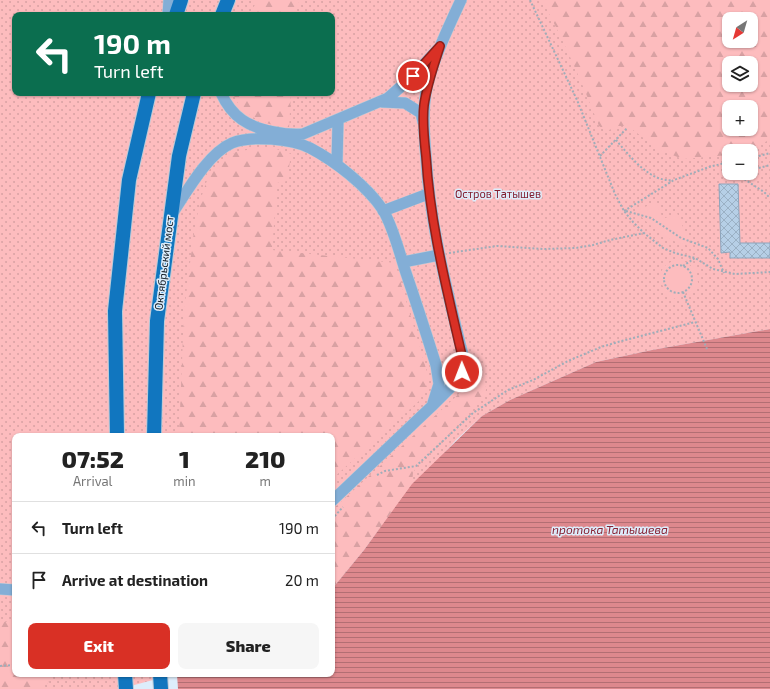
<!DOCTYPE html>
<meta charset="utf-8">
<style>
body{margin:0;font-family:"Exo 2",sans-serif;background:#f6f6f6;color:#222;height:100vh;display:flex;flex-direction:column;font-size:15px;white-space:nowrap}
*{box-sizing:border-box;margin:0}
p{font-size:13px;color:#767676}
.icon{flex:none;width:22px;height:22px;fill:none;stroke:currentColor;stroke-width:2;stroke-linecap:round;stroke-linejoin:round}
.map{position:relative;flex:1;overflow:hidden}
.side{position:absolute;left:12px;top:433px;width:323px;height:244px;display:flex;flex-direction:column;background:#fff;border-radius:8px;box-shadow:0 1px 3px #0004}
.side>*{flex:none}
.guide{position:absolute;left:12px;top:12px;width:323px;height:84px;border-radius:8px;box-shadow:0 1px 3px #0004;background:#0b6e4f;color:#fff;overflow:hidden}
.needle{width:26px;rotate:217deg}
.controls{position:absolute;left:722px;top:12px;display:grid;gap:8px}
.controls a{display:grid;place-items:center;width:36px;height:36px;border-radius:8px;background:#fff;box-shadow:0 1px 3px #0004;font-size:20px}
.pin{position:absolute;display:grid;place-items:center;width:34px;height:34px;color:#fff;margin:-17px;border:2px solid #fff;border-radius:50%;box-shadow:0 1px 4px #0007}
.me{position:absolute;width:44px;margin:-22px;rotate:359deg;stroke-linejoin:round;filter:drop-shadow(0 0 3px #0008)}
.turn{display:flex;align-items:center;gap:14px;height:84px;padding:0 16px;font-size:18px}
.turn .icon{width:52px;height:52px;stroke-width:2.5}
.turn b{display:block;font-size:28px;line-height:34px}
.eta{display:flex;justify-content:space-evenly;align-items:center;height:68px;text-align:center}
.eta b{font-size:24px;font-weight:800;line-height:28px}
.action{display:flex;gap:8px;margin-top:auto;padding:8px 16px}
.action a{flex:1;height:46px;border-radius:8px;background:#d93025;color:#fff;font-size:16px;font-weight:800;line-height:46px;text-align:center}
.action a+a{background:#f6f6f6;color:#222}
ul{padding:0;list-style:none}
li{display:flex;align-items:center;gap:12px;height:52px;padding:0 16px;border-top:1px solid #e0e0e0}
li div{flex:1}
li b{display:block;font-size:15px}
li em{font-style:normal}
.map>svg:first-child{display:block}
.grass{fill:url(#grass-dots);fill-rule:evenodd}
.forest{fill:url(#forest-firs);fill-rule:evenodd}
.park{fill:#fdbcbe}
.water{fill:url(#water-rules)}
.pier{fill:#ddedfb}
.building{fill:url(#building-cross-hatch);stroke:#8da5bc}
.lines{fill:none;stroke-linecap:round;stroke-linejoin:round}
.minor-casing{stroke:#bccbd8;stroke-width:12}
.major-casing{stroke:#bccbd8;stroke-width:16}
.path{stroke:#9fadb9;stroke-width:2;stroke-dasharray:2 2;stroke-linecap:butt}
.minor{stroke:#83aed6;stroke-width:11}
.major{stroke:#1176bf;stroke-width:14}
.route-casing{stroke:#8d1f18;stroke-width:10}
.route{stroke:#d93025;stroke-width:7}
.labels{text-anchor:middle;stroke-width:3;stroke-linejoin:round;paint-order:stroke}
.park-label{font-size:11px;fill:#831e30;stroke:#ddedfb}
.street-label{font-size:11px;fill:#101921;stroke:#ddedfb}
.water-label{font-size:12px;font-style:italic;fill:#882334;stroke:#ddedfb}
</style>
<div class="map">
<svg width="770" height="689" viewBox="0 0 770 689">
<defs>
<pattern id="grass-dots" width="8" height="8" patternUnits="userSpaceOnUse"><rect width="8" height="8" fill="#fdbcbe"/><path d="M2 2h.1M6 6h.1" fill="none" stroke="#d8a1a3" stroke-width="1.8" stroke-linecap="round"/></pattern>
<pattern id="forest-firs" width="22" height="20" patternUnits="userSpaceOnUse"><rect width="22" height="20" fill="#fdbcbe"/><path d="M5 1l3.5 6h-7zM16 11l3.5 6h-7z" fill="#d8a1a3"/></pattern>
<pattern id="water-rules" width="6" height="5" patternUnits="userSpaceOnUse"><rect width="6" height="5" fill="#dd888d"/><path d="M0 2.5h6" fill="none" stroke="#b26e73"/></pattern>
<pattern id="building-cross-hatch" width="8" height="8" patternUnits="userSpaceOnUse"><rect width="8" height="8" fill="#b6cfe6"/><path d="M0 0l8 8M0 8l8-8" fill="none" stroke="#9bb1c5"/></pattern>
</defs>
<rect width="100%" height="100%" fill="#ddedfb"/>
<path class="grass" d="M0,0H770V329L652,350L596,362L510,400L482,416L456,440L438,460L389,517L332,589V436H15V674H182L128,689H0ZM15,15H332V93H15ZM729,19H751V41H729ZM729,63H751V85H729ZM729,107H751V129H729ZM729,151H751V173H729Z"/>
<path class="forest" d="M257,0H300L293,15H250Z
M542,0H770V139C758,147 743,151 729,151V155L683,159L659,150L628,126H618L609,130L602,128L599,126C582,82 564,41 542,0ZM729,19H751V41H729ZM729,63H751V85H729ZM729,107H751V129H729Z
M233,93H291L289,128C265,124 242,118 233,93Z
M258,148L276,149L291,154L287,181L277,183L272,250L395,263L427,372V385L419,401L332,479V436H179L184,312L194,231L201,198L206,183L211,172L218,164L226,157L236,152Z
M474,366C481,376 489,382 485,394L449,432L422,457L413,473L412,484L364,550L332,589V510L461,392L468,384L470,373Z
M15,621V674H54L47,684L38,689H0V622Z"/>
<path class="park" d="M656,202L663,219L677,213L691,246C667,242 652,228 636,211Z
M675,260L684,261L696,270L694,272L700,287L669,301C662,284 652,269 675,260Z"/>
<path class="water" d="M770,329V689H128L182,674H332V589L364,550L412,484L482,416L510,400L596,362L652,350Z"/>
<path class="pier" d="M175,674H177L178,689H126L127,687Z"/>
<path class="building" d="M719,184H738L740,243H770V258H730V252L721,253Z"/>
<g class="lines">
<defs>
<path id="minor" d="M168,15L169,0
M221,93C232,117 248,127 274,132C284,134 293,135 303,134L388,98L413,76L438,49
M382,102L405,103L421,113L423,122
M337,164L338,120
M383,211L428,194
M172,214C186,193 208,153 232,143C251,135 292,139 310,148C335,161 367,186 383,210C393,227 399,251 405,270C416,302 426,333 436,365L439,384L433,403
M403,262L439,255
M332,501L432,406L456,382L462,372L463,365V356C447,290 430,225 426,157C424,133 422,111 427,87C434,57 448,28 461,0
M0,589L15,590"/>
<path id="major" d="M176,15L181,0
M222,15L228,0
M117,436L115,311L129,180L149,93
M154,436L157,321L179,156L194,93
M125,674L126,689
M160,674L161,689"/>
</defs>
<use href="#minor" class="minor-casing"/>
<use href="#major" class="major-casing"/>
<path class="path" d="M530,0L577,100L615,194L624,211L633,222L644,233L663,248L675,253L695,258L713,269L735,274L770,272
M616,140C629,155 650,183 673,180
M600,156L627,128
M751,158L770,153
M751,170L770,165
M741,173V177L764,192L770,198
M624,211L674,180L709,167L729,162
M626,211L651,218L681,238L708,248L718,259L724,273
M449,253L497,246L543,249L576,248L593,245L610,240L644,233
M664 279a14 14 0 1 1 28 0a14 14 0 1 1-28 0Z
M683,266L695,258
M683,292L707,349
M377,475L385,471L416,466L473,413L508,390L533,380L568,361L601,347L618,342L695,322
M332,519L343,507
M332,562L333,568L332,572
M0,666L15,665"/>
<use href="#minor" class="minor"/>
<use href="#major" class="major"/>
</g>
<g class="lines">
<defs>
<path id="route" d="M413,76L440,46C434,65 427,84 424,105C422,122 424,139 426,156C430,224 447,290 462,356L463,365L462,372"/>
</defs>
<use href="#route" class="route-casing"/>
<use href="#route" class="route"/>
</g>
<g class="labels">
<g class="park-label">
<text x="498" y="198">Остров Татышев</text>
</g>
<g class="street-label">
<text transform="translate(164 263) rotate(-83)" y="4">Октябрьский мост</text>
</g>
<g class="water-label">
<text x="610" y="534">протока Татышева</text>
</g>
</g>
</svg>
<div class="controls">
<a><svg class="needle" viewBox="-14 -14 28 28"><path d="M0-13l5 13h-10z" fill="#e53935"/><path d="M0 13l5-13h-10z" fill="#767676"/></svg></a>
<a><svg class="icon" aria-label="layers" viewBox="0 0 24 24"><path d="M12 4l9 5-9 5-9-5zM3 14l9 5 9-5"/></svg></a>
<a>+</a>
<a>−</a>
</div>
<div class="pin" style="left:413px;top:76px;background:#d93025"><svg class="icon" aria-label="arrive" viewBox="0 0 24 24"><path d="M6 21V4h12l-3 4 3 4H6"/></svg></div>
<svg class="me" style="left:462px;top:372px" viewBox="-20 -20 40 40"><circle r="17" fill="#d93025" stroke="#fff" stroke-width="3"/><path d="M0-11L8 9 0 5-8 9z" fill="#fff"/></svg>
<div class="guide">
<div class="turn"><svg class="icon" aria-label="left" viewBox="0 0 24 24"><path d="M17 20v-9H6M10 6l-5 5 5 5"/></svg><div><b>190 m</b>Turn left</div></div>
</div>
<section class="side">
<div class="eta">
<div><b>07:52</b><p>Arrival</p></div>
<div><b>1</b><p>min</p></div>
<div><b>210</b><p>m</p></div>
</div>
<ul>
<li><svg class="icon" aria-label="left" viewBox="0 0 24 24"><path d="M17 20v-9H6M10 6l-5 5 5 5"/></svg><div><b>Turn left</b></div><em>190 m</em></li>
<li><svg class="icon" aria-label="arrive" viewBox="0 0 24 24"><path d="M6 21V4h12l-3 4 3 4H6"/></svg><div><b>Arrive at destination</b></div><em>20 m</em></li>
</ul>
<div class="action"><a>Exit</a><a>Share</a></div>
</section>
</div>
